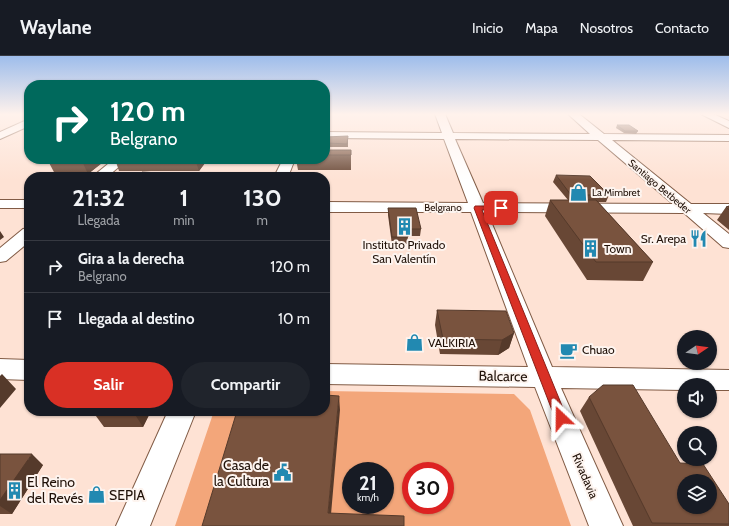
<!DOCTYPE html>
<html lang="es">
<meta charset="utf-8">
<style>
body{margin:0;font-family:Cabin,sans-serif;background:#20242c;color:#f1f3f6;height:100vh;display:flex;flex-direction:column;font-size:15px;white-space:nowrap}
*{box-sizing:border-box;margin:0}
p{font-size:13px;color:#9ea1a6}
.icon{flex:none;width:22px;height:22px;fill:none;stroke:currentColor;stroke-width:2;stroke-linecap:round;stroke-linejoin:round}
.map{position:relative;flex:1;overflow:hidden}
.panel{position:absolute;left:24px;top:116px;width:306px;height:244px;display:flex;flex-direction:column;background:#171b24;border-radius:16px;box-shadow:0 1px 3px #0004}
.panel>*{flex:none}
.hud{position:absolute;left:24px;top:24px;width:306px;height:84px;border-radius:16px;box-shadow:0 1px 3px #0004;background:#00695c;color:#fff;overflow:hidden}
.needle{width:26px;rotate:77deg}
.controls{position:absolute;left:677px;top:274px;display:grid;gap:8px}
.controls a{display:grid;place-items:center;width:40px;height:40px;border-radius:50%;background:#171b24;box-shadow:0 1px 3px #0004;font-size:20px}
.speed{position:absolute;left:342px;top:406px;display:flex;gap:8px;font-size:20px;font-weight:700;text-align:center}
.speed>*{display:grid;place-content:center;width:52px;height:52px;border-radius:50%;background:#171b24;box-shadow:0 1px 3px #0004;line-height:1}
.speed small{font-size:10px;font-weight:400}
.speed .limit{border:6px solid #d22;background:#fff;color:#111}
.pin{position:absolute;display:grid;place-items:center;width:34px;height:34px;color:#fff;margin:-17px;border-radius:8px;box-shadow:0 2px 6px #0006}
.me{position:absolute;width:44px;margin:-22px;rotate:337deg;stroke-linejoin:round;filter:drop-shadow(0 0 3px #0008)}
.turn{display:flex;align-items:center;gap:14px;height:84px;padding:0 20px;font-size:18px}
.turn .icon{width:52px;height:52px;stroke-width:2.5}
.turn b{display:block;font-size:28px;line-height:34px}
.eta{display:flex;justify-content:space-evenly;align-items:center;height:68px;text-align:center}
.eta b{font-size:24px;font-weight:700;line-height:28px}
.button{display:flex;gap:8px;margin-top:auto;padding:8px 20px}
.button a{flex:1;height:46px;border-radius:24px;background:#d93025;color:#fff;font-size:16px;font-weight:700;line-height:46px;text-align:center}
.button a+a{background:#20242c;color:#f1f3f6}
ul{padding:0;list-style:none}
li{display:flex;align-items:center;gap:12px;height:52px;padding:0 20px;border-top:1px solid #363941}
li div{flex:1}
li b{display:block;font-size:15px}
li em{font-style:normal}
header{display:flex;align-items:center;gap:24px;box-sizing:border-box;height:56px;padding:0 20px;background:#171b24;border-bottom:1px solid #363941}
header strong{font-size:19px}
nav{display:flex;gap:22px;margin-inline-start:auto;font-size:14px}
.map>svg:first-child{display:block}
.green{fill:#f3a67a;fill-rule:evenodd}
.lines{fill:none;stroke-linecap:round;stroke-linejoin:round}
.street-casing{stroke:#815b45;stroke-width:2}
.street{fill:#fff;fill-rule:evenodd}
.wall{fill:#684735}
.shaded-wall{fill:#553a2b}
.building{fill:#79533e;stroke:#553a2b;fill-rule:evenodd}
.route{fill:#d93025;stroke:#8d1f18}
.labels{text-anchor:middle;stroke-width:4;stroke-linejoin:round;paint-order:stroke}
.far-street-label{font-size:10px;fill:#201108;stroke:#fdf4ef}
.far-poi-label{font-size:10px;fill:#201108;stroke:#fdf4ef;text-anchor:start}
.poi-label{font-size:12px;fill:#201108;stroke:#fdf4ef;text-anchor:start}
.street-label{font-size:12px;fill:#201108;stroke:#fdf4ef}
.near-street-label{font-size:14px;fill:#201108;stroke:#fdf4ef}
.near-poi-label{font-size:14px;fill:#201108;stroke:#fdf4ef;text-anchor:start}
</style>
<header>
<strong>Waylane</strong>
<nav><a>Inicio</a><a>Mapa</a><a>Nosotros</a><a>Contacto</a></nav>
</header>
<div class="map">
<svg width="729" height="470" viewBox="0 0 729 470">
<rect width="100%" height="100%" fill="#fee2d4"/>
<path class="green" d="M325,335L514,338L530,354L571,470H175L214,355H325ZM351,415H385V449H351ZM411,415H445V449H411Z"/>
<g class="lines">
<defs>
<path id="street" d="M435,58H445L453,77L590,78L568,58H579L604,78L729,79V85L612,84L691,148H729V158L703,157L729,178V192L723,191L684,157L487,156L552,311L729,314V334H710V329H684V334L561,332L623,470H589L535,331L325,328V308L528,311L471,156H325V146L468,147L444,83L325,82V76L442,77ZM455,83L598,84L673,148L483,147Z
M701,58H713L729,65V72Z
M29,63V70L0,83V76Z
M114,103H128L107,121H92Z
M283,103H295L288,121H274Z
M0,144H29V152H0Z
M29,172V186L6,205L0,206V192L23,173Z
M0,303L29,304V324L0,323Z
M168,355H196L150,470H116Z"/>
</defs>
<use href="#street" class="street-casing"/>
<use href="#street" class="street"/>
</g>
<path class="wall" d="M617,69L638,75L636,78L624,77L616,72Z
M325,81L348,83V91H329V87H325Z
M325,94H351V114H298L296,103H325Z
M47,103H107L88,118H55Z
M119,103H204L205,107L199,115H119L116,106Z
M556,119L609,139L606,146H598L653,206L643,225L587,224L545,160L550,144H568L553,126Z
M729,150V174L717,164L726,151Z
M388,152L421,173L420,180H408L407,188L392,189L388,159Z
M437,254L514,277L509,292L498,299L440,298L435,269Z
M589,341L680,407L729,448V470H633L580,355Z
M151,355L143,371H104L93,356Z
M0,398L43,409L12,458H0Z"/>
<path class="shaded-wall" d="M81,103H107L88,118Z
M199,103H204L205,107L199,115L196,106Z
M160,117L162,121H156Z
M0,175L4,181L0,184Z
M514,277L509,292L498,299L502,284Z
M2,318L16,333L0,352V320Z
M339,340L340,354L330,470L328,457Z
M134,355H151L143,371L134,357Z
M32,398L43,409L12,458L0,450V444Z"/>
<path class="building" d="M617,69H629L638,75H625Z
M348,80L347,88L328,87L329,84H325V81Z
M325,94H351V99H325Z
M119,103H199L196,106H116Z
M142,116L160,117L156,121H137Z
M556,119L590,120L609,139H571Z
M550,144H596L653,206H596Z
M729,150V154L726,151Z
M388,152H416L421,173H406L408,181H392Z
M437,254L506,255L514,277L502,284L443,283Z
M603,329H633L680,407L703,408L729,448V468L652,467L589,341ZM684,425H710V451H684Z
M325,339L339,340L328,457L404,460V470H202L237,355H325Z
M94,355H134V357L93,356Z
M0,398H32L0,444Z"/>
<linearGradient id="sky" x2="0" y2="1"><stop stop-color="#9ebdeb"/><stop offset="0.47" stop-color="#fff2ec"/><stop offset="1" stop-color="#fff2ec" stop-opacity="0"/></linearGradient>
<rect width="729" height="124" fill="url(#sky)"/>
<path class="route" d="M475,150H501L505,152L501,154H482L567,362L565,366L561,367L556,366L555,362L474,152Z"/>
<defs>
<symbol id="shop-bare" viewBox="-9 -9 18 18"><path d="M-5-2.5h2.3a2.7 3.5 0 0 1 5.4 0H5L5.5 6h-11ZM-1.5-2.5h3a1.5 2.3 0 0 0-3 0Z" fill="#2289b1" stroke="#fdf4ef" stroke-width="2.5" paint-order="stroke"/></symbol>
<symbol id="building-bare" viewBox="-9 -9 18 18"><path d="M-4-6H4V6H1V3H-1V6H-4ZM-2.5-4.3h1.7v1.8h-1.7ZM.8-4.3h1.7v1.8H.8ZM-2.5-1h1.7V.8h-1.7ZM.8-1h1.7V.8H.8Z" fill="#2289b1" stroke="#fdf4ef" stroke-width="2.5" paint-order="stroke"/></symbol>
<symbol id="restaurant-bare" viewBox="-9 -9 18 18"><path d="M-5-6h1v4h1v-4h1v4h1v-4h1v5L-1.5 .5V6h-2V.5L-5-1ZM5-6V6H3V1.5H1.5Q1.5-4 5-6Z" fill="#2289b1" stroke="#fdf4ef" stroke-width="2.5" paint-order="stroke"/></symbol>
<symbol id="cafe-bare" viewBox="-9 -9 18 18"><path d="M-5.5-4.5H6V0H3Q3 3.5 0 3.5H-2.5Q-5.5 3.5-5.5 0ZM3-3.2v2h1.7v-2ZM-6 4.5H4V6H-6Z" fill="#2289b1" stroke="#fdf4ef" stroke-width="2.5" paint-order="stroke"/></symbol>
<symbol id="civic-bare" viewBox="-9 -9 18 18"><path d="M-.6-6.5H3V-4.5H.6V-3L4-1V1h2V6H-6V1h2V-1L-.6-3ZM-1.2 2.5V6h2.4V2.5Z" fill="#2289b1" stroke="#fdf4ef" stroke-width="2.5" paint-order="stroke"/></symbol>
</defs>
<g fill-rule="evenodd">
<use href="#shop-bare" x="566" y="124" width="25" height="25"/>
<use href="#building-bare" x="392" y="158" width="25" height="25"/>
<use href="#restaurant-bare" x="686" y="170" width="25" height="25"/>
<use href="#building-bare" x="578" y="180" width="25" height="25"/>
<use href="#shop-bare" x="402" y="274" width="25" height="25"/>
<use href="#cafe-bare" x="556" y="282" width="25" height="25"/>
<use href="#civic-bare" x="270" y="404" width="25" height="25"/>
<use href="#building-bare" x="2" y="422" width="25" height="25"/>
<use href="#shop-bare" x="84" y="426" width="25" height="25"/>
</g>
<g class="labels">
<g class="far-street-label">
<text transform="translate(660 130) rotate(40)" y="4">Santiago Betbeder</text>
<text x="443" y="155">Belgrano</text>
</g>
<g class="far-poi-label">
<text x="592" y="140">La Mimbret</text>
</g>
<g class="poi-label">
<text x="686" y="187" text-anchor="end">Sr. Arepa</text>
<text x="404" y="193" text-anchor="middle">Instituto Privado<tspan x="404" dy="14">San Valentín</tspan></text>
<text x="604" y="197">Town</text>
<text x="428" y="291">VALKIRIA</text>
<text x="582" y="298">Chuao</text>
</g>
<g class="street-label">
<text transform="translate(585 420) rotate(67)" y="4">Rivadavia</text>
</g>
<g class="near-street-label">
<text transform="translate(503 320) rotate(1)" y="5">Balcarce</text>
</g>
<g class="near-poi-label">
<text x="269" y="414" text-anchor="end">Casa de<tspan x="269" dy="16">la Cultura</tspan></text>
<text x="27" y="431">El Reino<tspan x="27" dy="16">del Revés</tspan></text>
<text x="109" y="444">SEPIA</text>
</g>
</g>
</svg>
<div class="controls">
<a><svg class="needle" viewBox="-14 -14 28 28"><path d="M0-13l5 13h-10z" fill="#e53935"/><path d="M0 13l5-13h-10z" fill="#9ea1a6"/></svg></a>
<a><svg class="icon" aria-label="sound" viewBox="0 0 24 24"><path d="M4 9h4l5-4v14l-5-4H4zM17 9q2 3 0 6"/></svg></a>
<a><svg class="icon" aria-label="search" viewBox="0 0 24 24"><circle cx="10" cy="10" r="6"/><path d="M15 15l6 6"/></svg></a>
<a><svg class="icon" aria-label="layers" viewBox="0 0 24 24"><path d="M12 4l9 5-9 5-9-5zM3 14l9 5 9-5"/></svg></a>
</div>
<div class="speed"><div>21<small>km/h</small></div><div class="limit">30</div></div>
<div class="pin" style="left:501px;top:152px;background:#d93025"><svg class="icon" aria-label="arrive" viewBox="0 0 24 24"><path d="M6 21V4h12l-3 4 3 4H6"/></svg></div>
<svg class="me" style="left:561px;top:362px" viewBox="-20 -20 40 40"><path d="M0-17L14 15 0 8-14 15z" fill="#d93025" stroke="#fff" stroke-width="4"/></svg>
<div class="hud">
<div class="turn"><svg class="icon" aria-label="right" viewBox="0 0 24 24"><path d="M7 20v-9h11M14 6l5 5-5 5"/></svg><div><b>120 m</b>Belgrano</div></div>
</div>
<section class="panel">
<div class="eta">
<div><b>21:32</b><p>Llegada</p></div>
<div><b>1</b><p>min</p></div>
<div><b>130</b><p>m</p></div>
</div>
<ul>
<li><svg class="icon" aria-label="right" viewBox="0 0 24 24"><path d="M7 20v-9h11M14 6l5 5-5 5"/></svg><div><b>Gira a la derecha</b><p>Belgrano</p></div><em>120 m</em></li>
<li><svg class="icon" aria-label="arrive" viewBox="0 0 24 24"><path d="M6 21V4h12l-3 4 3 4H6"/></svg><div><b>Llegada al destino</b></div><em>10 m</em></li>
</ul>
<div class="button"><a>Salir</a><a>Compartir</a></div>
</section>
</div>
